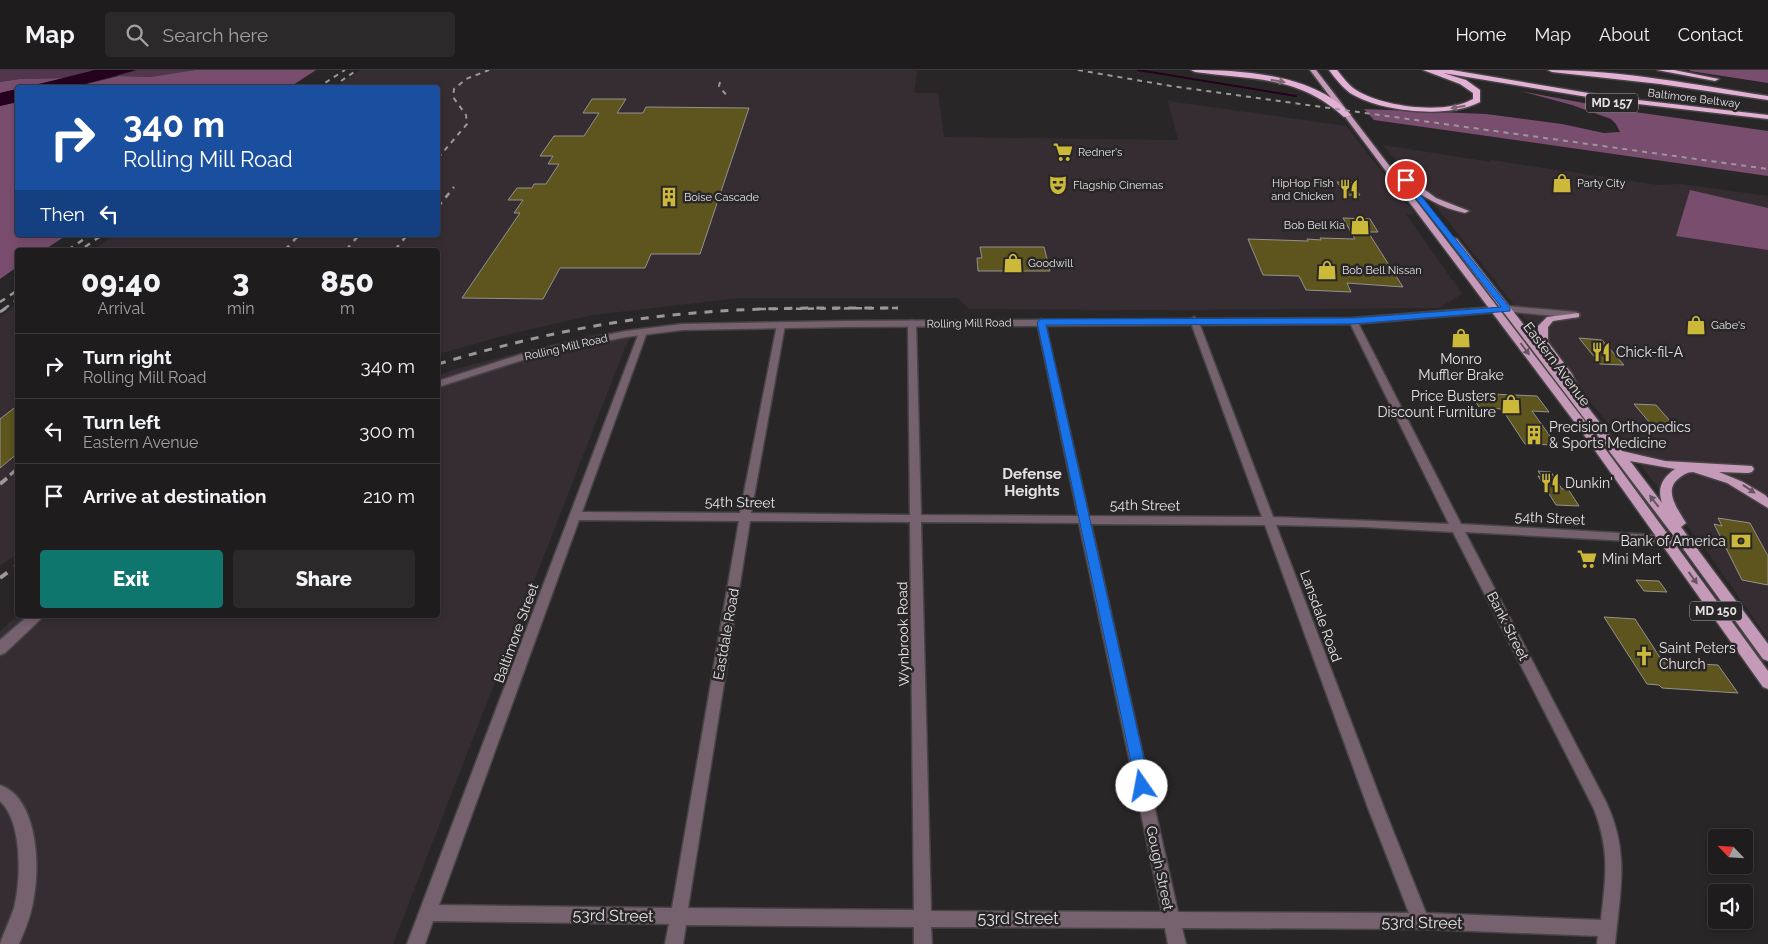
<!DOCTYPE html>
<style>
body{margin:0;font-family:Raleway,sans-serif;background:#2c292b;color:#f1f3f6;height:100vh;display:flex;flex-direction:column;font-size:19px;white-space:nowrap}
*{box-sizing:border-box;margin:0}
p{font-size:16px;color:#a1a1a4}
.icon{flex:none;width:28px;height:28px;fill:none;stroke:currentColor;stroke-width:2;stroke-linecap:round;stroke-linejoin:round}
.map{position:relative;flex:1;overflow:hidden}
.details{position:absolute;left:15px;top:178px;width:425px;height:370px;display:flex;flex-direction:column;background:#1f1c1e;border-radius:5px;box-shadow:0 2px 8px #0003,0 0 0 1px #3c3a3c}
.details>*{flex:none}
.top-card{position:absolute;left:15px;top:15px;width:425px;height:152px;border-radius:5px;box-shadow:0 2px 8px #0003,0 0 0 1px #3c3a3c;background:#1a4fa0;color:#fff;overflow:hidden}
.needle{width:32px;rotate:295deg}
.fabs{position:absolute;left:1708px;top:759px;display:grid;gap:10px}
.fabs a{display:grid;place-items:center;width:45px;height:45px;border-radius:5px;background:#1f1c1e;box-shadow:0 2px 8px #0003,0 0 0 1px #3c3a3c;font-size:25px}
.pin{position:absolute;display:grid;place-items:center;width:42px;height:42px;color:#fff;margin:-21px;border:2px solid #fff;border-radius:50%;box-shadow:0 1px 5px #0007}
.me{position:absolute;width:55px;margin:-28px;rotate:348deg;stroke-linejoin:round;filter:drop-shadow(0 0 4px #0008)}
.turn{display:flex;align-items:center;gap:18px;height:105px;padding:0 25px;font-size:22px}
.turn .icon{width:65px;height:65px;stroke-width:2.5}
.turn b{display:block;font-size:35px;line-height:42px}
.then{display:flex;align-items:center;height:48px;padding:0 25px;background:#0003;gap:10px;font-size:19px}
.eta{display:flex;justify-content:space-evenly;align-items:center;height:85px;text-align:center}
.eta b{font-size:30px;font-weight:800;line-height:35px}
.cta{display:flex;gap:10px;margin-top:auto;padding:10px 25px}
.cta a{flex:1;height:58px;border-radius:5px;background:#0f766e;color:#fff;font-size:20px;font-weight:800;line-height:58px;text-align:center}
.cta a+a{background:#2c292b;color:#f1f3f6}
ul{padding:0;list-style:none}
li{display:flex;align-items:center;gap:15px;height:65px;padding:0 25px;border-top:1px solid #3c3a3c}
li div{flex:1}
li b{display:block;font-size:19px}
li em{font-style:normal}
header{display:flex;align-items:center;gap:30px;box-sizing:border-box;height:70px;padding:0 25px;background:#1f1c1e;border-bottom:1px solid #3c3a3c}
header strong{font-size:24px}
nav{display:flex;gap:28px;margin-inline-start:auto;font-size:18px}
.search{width:350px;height:45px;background:#2c292b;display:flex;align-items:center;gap:12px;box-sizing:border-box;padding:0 18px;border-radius:5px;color:#a1a1a4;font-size:19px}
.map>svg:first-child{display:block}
.built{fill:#362d33}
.green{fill:#52364b}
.forest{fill:#794d6e}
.water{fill:#25011e}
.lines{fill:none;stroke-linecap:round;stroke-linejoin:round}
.stream{stroke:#25011e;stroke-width:2}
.building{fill:#5d551d;stroke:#93928e}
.minor-casing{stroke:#474446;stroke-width:3}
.tertiary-casing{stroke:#474446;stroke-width:3}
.primary-casing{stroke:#474446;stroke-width:3}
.motorway-casing{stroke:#474446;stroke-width:3}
.minor{fill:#76616f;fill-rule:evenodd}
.tertiary{fill:#76616f;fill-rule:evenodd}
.primary{fill:#c49ab8;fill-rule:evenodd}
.motorway{fill:#e3b1d5;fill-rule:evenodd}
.rail-far3{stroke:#9b989a;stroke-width:2;stroke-dasharray:5 5;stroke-linecap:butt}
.rail-far2{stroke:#9b989a;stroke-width:2.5;stroke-dasharray:6 6;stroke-linecap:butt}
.rail-far1{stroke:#9b989a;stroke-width:3;stroke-dasharray:8 8;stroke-linecap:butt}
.rail{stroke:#9b989a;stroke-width:4;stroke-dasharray:9 9;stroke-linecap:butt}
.oneway{fill:#7d6576}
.oneway2{fill:#675462}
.route{fill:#1a73e8;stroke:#114b97}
.labels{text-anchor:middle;stroke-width:5;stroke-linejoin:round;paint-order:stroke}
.far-street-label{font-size:11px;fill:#e4e2e4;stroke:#292628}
.far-poi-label{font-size:11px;fill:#e4e2e4;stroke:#292628;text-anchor:start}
.shield{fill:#292628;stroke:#acaaac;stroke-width:1}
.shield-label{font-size:12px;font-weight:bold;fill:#e4e2e4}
.poi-label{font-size:14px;fill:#e4e2e4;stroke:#292628;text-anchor:start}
.street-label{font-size:14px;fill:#e4e2e4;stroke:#292628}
.neighbourhood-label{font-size:15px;font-weight:bold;fill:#e4e2e4;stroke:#292628}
.near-street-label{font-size:16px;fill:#e4e2e4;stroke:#292628}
</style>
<header>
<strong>Map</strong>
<div class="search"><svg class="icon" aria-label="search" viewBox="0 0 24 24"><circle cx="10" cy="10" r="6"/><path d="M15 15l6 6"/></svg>Search here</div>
<nav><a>Home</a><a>Map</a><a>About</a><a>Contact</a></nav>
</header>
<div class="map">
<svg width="1768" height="874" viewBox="0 0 1768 874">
<rect width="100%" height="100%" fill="#292628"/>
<path class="built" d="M361,0H913L917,2L914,23H938L944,67L1178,70L1168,31L1346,56L1415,144H1406L1462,224L1439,238L1147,240L969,239L958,228H739L593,245L510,264L438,284V180H93L114,165H438V18L334,17Z
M1383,75L1491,92L1490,90L1658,115L1681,114L1768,126V569L1706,480L1636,389L1447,150Z
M17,234V484L0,496V247Z
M636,258L626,275L393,874H0V561L18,545H438V306L455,299L584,266Z"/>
<path class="green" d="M0,0H95L69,8L20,9L0,12Z
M137,0H195L150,7L116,6Z"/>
<path class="forest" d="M195,0H316L290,17H74L119,6L150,7Z
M1690,0H1768V13L1690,1Z
M69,8L18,18L17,19L0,23V12L20,9Z
M1520,21L1621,40L1768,61V106L1374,50L1364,39L1486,44L1562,54L1604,63L1620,62L1616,54L1611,49L1572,35Z
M17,32L18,165H67L44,180H18L17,197L0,209V36Z
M1690,120L1768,138V180L1676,166Z"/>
<path class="water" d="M95,0H136L74,17H27Z
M17,19V32L0,36V23Z"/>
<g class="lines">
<path class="stream" d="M1138,0L1296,26"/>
</g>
<path class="building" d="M592,29H626L617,43H643L646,37L749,38L700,184H651L645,198H560L543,229L462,228L520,143H514L523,130H508L517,118H532L534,114H546L559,94H548L553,86H540L554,66H584L599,43H583Z
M1337,112H1351L1360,125H1346Z
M1343,148L1370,149L1378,162H1368L1403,217L1347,213L1351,222L1306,220L1299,206L1263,205L1248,169L1308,171L1307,169L1321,170L1320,168L1355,169Z
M980,177H1044L1050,201H978L977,188H982Z
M1579,268L1602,270L1624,295L1600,294Z
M1469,323L1537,326L1549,342L1532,341L1555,373H1552L1554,375L1525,374L1502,339L1480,338Z
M1634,334L1656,335L1678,360L1655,359Z
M18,335V383L0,398V349Z
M1538,401L1551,402L1562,419H1568L1579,436L1556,435L1538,406L1542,407Z
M1718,448L1750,453L1768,486V515L1742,510L1714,454L1722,456Z
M1636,510L1659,511L1667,522L1644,521Z
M1604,547L1635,549L1663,592L1718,595L1738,623L1662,618L1659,615L1647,614Z"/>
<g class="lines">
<defs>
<path id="minor" d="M1507,236L1576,242L1580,245L1576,248L1504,241L1503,239Z
M1194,247L1198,250L1273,447L1449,454L1349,251L1353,248L1357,251L1461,454L1688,467L1690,470L1684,474L1465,462L1606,732C1630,783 1620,821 1615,874H1597L1598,866L1421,859L1182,858L1186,874H1168L1165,858L931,857L932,874H914V857L686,855L683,874H665L669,854L433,851L425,874H407L640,260H646L647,262L582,442L740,443L777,255L781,252L785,255L751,443L910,445L908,253L912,250L916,253L921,445L1078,446L1037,252L1041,249L1045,252L1089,446L1262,447L1190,250ZM579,450L739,451L672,838L439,835ZM750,451L910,452L914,840L688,838ZM921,452L1079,453L1162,842L931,841ZM1091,454L1265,455L1368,738L1409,843L1178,842ZM1276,455L1365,457L1453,462L1594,739C1610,781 1606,806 1601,850L1426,843L1384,738Z"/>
<path id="tertiary" d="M1507,236L1510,237V241L1353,254L844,257L682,260L626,267L563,280L529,288L438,317V311L522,284L563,274L626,261L682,254L844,251L1353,248Z
M29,545H45L5,583L0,585V570Z
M0,715C37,728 40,793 34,826C32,843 26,858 19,874H0C4,862 10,850 14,838C21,809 23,753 0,731Z"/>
<path id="primary" d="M1310,0H1316L1587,354L1768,601V619L1763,617L1579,358Z
M1403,108H1409L1436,128L1469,141L1465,143C1441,138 1423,127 1403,112Z
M1454,168L1457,169L1555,295L1538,272V256L1547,247L1579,243V247L1553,251L1548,257V272L1572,304L1579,319L1576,322L1622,381L1665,391L1752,396L1754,399L1752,402L1748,403L1719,402L1743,412L1765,425L1768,428V438L1727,413L1693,402C1687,402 1683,405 1678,409C1663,421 1679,441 1686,453L1681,457L1768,574V591L1763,589L1679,473L1451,173L1450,171ZM1630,391L1675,399C1662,408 1657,418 1662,433Z"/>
<path id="motorway" d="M1191,0C1242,0 1315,4 1351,45L1344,47C1298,5 1252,10 1195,2Z
M1329,0H1337C1343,7 1348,15 1356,20C1383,37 1445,45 1473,29V23L1460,14L1423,0H1452L1612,27L1768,45V49L1612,31L1443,3L1466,10L1480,20V32C1449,49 1380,42 1350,23C1342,17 1335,8 1329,0Z
M1548,0C1622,0 1696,15 1768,26V30L1660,14L1552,2Z
M1657,0H1674L1719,9L1715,11Z"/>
</defs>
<use href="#minor" class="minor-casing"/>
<use href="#tertiary" class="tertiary-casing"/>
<use href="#primary" class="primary-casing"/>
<use href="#motorway" class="motorway-casing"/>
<use href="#minor" class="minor"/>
<use href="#tertiary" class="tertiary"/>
<use href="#primary" class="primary"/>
<use href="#motorway" class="motorway"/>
<path class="rail-far3" d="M1078,0L1171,16L1768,99
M341,11L357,0
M720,12L719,16L727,26
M317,18L345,0
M438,88L467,54L466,45L453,27L454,19L466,9L489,0"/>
<path class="rail-far2" d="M438,137L454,117
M85,177L102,165
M68,180L90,165
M285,180L298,166
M346,180L359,165
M395,180L407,165
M0,232L18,220
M4,239L18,229
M760,239L898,238"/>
<path class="rail-far1" d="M0,242L6,238
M438,294C522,269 606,250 694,243C762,237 830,238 898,238
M10,405L18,398"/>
<path class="rail" d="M0,414L12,404
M0,508L18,495"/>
</g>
<defs><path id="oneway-solid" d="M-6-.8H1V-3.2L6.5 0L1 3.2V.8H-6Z" transform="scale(1.25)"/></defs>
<g class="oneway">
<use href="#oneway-solid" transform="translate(1278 11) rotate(10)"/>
<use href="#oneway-solid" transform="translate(1458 37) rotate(170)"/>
</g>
<g class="oneway2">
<use href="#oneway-solid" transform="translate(1525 279) rotate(53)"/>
<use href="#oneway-solid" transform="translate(1749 419) rotate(34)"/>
<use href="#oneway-solid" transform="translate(1654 431) rotate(-128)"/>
<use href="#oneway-solid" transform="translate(1693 508) rotate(54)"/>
</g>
<path class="route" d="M1403,109H1408L1510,238V241L1353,254L1046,255L1150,716L1147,720L1142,722L1137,720L1037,252L1041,249L1353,248L1501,237L1403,112Z"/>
<defs>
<symbol id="supermarket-bare" viewBox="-9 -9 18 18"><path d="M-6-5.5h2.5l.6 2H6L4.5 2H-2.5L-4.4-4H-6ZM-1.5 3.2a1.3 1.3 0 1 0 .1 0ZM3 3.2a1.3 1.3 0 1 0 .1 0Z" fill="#ccb939" stroke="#292628" stroke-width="2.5" paint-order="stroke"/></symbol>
<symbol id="shop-bare" viewBox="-9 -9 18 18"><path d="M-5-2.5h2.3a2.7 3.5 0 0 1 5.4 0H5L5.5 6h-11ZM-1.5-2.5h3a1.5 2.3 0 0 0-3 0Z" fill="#ccb939" stroke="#292628" stroke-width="2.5" paint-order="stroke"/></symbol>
<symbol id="theatre-bare" viewBox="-9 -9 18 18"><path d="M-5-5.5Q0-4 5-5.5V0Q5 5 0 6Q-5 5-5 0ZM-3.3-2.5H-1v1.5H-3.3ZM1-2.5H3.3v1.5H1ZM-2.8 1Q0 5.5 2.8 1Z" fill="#ccb939" stroke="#292628" stroke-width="2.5" paint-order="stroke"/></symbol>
<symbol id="restaurant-bare" viewBox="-9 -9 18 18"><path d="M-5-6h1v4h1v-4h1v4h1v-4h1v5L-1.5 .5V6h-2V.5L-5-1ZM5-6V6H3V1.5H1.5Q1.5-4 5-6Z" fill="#ccb939" stroke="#292628" stroke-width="2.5" paint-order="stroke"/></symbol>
<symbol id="building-bare" viewBox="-9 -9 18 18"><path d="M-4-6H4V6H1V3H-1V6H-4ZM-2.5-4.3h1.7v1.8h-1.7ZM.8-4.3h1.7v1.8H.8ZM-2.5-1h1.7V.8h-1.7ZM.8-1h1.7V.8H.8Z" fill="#ccb939" stroke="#292628" stroke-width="2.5" paint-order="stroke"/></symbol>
<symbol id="bank-bare" viewBox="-9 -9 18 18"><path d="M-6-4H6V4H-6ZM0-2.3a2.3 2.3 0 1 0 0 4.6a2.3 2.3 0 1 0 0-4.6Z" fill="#ccb939" stroke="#292628" stroke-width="2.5" paint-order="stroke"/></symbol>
<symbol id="church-bare" viewBox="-9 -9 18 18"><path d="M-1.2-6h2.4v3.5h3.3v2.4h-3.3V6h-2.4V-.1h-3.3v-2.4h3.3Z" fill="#ccb939" stroke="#292628" stroke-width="2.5" paint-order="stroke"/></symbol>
</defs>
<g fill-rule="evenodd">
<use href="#supermarket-bare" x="1049" y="68" width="28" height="28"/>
<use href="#shop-bare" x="1548" y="99" width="28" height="28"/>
<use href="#theatre-bare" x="1044" y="101" width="28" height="28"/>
<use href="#restaurant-bare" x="1335" y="105" width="28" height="28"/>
<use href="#building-bare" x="655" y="113" width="28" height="28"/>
<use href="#shop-bare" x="1346" y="141" width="28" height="28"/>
<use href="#shop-bare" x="999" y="179" width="28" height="28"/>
<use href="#shop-bare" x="1313" y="186" width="28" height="28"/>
<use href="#shop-bare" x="1682" y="241" width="28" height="28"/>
<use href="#shop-bare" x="1447" y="254" width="28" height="28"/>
<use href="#restaurant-bare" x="1587" y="268" width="28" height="28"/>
<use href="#shop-bare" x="1497" y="320" width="28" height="28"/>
<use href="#building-bare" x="1520" y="351" width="28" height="28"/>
<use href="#restaurant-bare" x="1536" y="399" width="28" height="28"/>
<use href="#bank-bare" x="1727" y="457" width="28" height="28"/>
<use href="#supermarket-bare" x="1573" y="475" width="28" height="28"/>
<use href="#church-bare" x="1630" y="572" width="28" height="28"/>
</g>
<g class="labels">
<g class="far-street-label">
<text transform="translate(1694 28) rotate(7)" y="4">Baltimore Beltway</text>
<text transform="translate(969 253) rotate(-1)" y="4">Rolling Mill Road</text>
<text transform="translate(566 277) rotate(-13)" y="4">Rolling Mill Road</text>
</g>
<g class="far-poi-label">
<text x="1078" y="86">Redner's</text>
<text x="1334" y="117" text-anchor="end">HipHop Fish<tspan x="1334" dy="13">and Chicken</tspan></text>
<text x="1577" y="117">Party City</text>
<text x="1073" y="119">Flagship Cinemas</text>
<text x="684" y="131">Boise Cascade</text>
<text x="1345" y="159" text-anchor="end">Bob Bell Kia</text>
<text x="1028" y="197">Goodwill</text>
<text x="1342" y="204">Bob Bell Nissan</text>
<text x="1711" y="259">Gabe's</text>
</g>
<g class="shield">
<rect x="1586" y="23.5" width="52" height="19" rx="4"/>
<rect x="1690" y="531.5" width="52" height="19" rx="4"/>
</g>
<g class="shield-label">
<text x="1612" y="37">MD 157</text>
<text x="1716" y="545">MD 150</text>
</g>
<g class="poi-label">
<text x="1616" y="287">Chick-fil-A</text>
<text x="1461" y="294" text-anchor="middle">Monro<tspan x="1461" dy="16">Muffler Brake</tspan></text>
<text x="1496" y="331" text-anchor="end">Price Busters<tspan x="1496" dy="16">Discount Furniture</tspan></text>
<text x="1549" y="362">Precision Orthopedics<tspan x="1549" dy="16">&amp; Sports Medicine</tspan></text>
<text x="1565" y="418">Dunkin'</text>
<text x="1726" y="476" text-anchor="end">Bank of America</text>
<text x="1602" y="494">Mini Mart</text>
<text x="1659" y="583">Saint Peters<tspan x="1659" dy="16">Church</tspan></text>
</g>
<g class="street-label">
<text transform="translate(1557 294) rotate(53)" y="5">Eastern Avenue</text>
<text transform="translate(740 432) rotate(1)" y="5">54th Street</text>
<text transform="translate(1145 435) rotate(1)" y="5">54th Street</text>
<text transform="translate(1550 448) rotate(3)" y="5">54th Street</text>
<text transform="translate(1321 546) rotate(70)" y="5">Lansdale Road</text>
<text transform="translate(1508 556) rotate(63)" y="5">Bank Street</text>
<text transform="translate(516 563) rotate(-70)" y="5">Baltimore Street</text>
<text transform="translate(726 564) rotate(-80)" y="5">Eastdale Road</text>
<text transform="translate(903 564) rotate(-91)" y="5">Wynbrook Road</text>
<text transform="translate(1160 798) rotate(78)" y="5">Gough Street</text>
</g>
<g class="neighbourhood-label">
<text x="1032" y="409">Defense<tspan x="1032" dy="17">Heights</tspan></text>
</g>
<g class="near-street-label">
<text transform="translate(613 845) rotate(1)" y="6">53rd Street</text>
<text x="1018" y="854">53rd Street</text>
<text transform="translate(1422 852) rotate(1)" y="6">53rd Street</text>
</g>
</g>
</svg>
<div class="fabs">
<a><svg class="needle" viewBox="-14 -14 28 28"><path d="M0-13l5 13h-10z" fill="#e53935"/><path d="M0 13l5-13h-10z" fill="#a1a1a4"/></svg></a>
<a><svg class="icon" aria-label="sound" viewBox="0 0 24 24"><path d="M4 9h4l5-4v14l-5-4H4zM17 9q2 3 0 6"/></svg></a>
</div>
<div class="pin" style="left:1406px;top:110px;background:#d93025"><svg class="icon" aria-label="arrive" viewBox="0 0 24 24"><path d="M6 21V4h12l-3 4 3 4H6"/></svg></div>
<svg class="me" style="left:1142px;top:716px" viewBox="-20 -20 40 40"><circle r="19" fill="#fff"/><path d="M0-13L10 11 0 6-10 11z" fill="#1a73e8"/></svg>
<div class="top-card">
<div class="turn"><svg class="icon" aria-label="right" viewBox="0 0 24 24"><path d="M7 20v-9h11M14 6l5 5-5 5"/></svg><div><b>340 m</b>Rolling Mill Road</div></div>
<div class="then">Then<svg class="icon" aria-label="left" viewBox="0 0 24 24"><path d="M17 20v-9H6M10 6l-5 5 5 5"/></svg></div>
</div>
<section class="details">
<div class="eta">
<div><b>09:40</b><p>Arrival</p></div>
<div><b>3</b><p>min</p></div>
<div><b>850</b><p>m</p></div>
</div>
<ul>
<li><svg class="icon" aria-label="right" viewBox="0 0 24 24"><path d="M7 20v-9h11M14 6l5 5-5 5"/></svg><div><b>Turn right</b><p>Rolling Mill Road</p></div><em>340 m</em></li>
<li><svg class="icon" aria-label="left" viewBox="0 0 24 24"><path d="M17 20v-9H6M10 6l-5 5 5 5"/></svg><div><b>Turn left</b><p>Eastern Avenue</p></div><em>300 m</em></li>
<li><svg class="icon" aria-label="arrive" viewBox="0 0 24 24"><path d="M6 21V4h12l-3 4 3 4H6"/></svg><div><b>Arrive at destination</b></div><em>210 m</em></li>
</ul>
<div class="cta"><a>Exit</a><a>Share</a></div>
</section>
</div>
